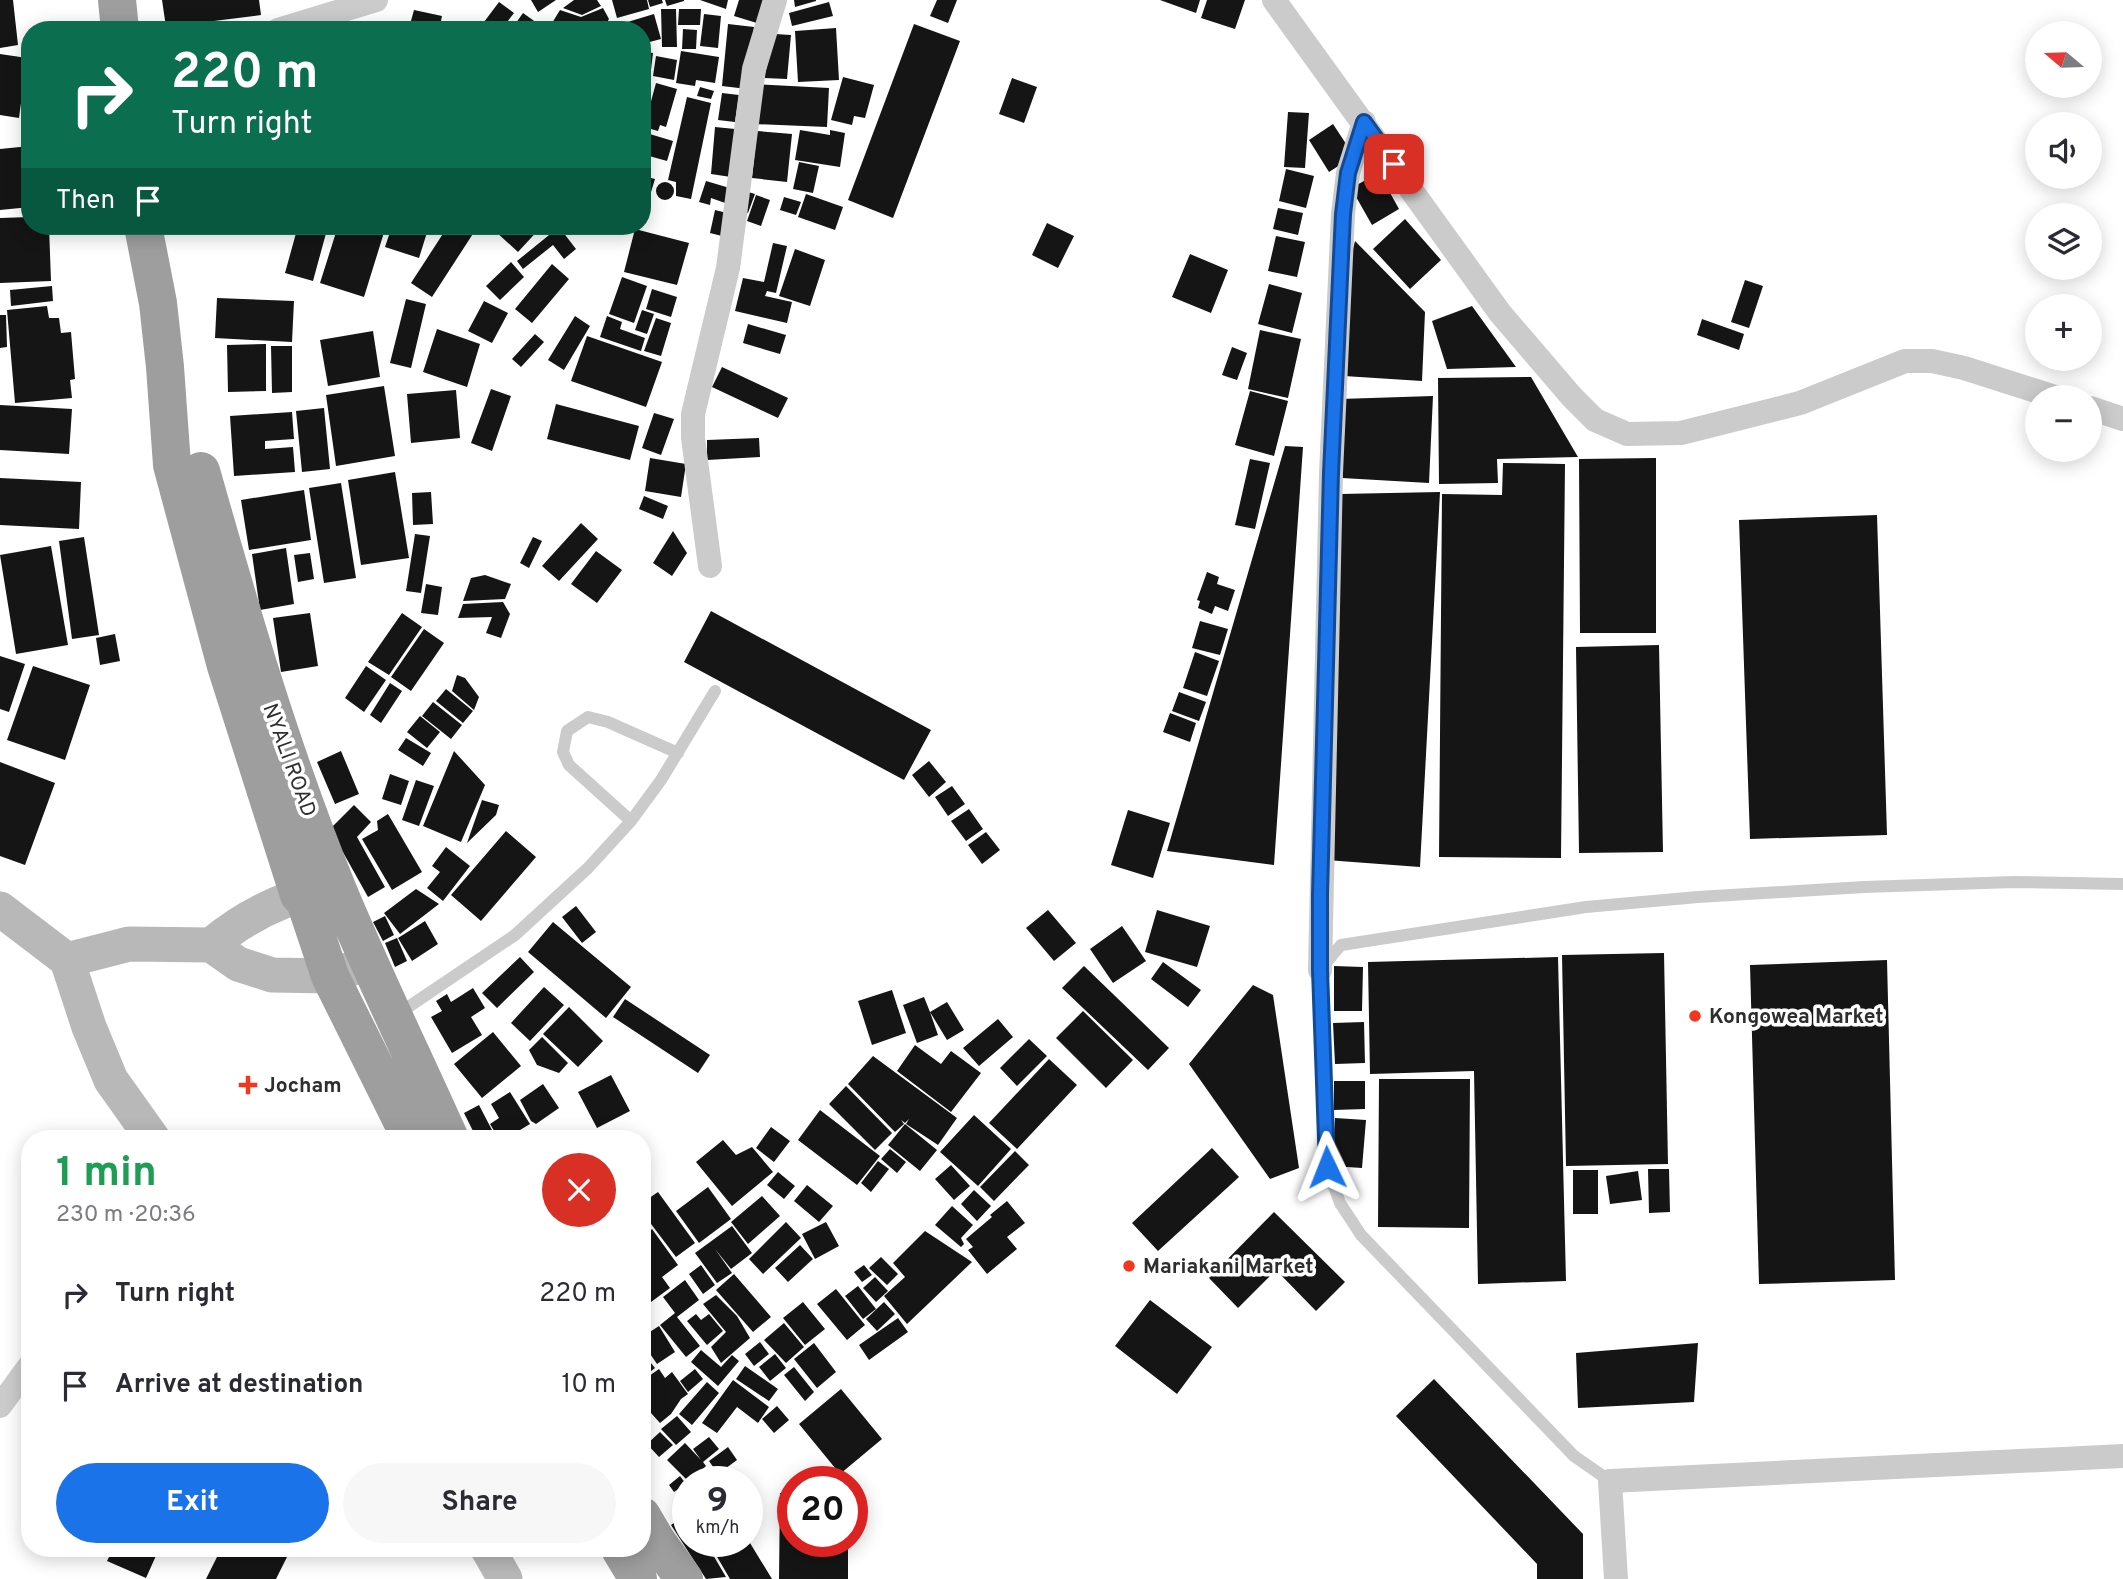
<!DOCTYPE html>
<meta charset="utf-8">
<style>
body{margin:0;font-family:Overpass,sans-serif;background:#f7f7f7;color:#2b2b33;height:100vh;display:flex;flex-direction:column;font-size:26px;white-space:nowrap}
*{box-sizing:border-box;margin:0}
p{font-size:23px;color:#7c7c81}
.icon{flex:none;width:38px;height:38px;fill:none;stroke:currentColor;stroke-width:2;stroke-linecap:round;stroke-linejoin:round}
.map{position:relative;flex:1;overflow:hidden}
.drawer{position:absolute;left:21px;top:1130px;width:630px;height:427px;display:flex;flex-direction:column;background:#fff;border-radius:28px;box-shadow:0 4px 18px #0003}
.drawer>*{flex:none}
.banner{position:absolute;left:21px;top:21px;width:630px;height:214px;border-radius:28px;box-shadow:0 4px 18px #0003;background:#0b6e4f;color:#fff;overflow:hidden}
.needle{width:46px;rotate:289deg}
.controls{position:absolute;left:2025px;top:21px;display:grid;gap:14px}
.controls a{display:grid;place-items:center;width:77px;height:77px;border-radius:50%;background:#fff;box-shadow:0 4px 18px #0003;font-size:35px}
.speed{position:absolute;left:672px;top:1466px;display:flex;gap:14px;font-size:35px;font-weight:700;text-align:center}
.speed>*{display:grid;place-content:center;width:91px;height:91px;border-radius:50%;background:#fff;box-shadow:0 4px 18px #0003;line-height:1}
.speed small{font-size:18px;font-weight:400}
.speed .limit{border:10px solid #d22;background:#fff;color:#111}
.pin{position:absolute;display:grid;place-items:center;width:60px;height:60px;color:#fff;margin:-30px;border-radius:14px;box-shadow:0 4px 10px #0006}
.me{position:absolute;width:77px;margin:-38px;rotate:358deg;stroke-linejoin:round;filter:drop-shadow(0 0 5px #0008)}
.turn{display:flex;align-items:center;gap:24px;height:147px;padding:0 35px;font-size:32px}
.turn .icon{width:91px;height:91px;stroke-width:2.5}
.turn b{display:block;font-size:49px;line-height:60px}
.then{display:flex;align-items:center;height:66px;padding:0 35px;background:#0003;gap:14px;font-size:26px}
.round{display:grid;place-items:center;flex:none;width:74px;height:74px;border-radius:37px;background:#f7f7f7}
.headline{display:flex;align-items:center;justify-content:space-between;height:119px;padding:0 35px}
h1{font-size:42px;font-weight:700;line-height:52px;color:#1e9e55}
.action{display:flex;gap:14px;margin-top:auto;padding:14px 35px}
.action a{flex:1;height:80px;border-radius:42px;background:#1a73e8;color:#fff;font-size:28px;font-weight:700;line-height:80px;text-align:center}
.action a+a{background:#f7f7f7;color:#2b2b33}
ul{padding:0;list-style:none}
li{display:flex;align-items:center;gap:21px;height:91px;padding:0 35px}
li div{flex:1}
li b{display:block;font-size:26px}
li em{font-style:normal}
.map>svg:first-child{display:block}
.building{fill:#151515}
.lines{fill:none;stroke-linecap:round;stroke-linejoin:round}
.service{stroke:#cbcbcb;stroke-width:12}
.minor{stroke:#cbcbcb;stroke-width:24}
.secondary{stroke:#b8b8b8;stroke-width:35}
.trunk{stroke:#9e9e9e;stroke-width:38}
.route-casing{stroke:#114b97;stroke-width:18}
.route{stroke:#1a73e8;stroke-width:12}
.poi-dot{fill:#f5361f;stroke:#fff;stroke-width:2.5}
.labels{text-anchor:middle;stroke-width:7;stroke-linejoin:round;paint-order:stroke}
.street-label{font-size:21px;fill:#2e2e2e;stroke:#fff}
.poi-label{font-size:21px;font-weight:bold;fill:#2e2e2e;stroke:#fff;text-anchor:start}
</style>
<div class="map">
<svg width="2123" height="1579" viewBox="0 0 2123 1579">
<rect width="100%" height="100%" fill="#fff"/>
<path class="building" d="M0,0H13L18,45L0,48Z
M162,0H259L261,15L166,27Z
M531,0H556L538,12Z
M574,0H597L601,6L582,15L563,8Z
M612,0H647L649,9L617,18Z
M648,0H662L663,3L650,7Z
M665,0H684V1L667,6Z
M700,0H728L726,9Z
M739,0H767L760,24L734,16Z
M794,0H816V1L795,7Z
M937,0H957L948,23L930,16Z
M1160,0H1200L1196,13Z
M1207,0H1245L1235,29L1201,18Z
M499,2L514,13L501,30H478Z
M829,2L833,16L792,26L789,13Z
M603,8L609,19L603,30H553L549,28L560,10L581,17Z
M661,9H676L677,47H662Z
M679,9H701L700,25H678Z
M414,10L442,16L439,30L409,28Z
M523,13L544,28L543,30H511Z
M654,14L661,39L642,44V30H623L621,24Z
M704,14L721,16L718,48L700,46Z
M728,24L754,27L747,89L722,86Z
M914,24L960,41L893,218L848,200Z
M836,28L839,80L798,82L795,31Z
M683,29L697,30L696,49H682Z
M775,34L791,35L787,79L764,78Z
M642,51L653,53L650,78L642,77Z
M681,51L719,57L715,83L696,80L695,86L676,83Z
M0,54L27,58L19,118L0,115Z
M656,56L677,60L674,80L653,76Z
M843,77L874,85L865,118L854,116L852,125L831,120Z
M1012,78L1037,87L1024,123L999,114Z
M656,83L677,89L666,127L660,125L658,131L644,127Z
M755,84L829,88L827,127L754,124Z
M700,87L714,91L711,99L697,96Z
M722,93L739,95L735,122L718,120Z
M687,97L711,103L691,199L676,196V182L668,180Z
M1288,112L1309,113L1305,168L1284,167Z
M1333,124L1354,156L1329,172L1309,140Z
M715,127L735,129L731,177L711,174Z
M800,130L830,135V130L845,133L840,167L795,160Z
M757,131L792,134L787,182L752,178Z
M643,132L673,141L667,161L642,154Z
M30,146V207L0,210V149Z
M642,157L648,158L643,176L655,179L651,192L642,189Z
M799,162L819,166L813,193L793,189Z
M1286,169L1314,176L1306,208L1279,201Z
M1379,173L1399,209L1372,225L1351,188Z
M706,181L733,189L728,204L711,198L710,205L699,202Z
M656 191a9 9 0 1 1 18 0a9 9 0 1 1-18 0Z
M745,191L755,194L748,213L739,209Z
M806,194L843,207L835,230L798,217Z
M756,195L770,200L761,226L747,221Z
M784,197L801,202L796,215L780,210Z
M1278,208L1303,213L1298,235L1273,229Z
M715,210L731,214L726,237L710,233Z
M30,217V226H49L51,281L0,283V218Z
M1405,219L1441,260L1410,289L1373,249Z
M1047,223L1074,236L1058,268L1032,255Z
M298,226H328L313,281L285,273Z
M338,226H386L364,297L320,283Z
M392,226H429L419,258L385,247Z
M448,226H478L432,297L411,283Z
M500,226H542L518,252L495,231Z
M559,227L576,249L564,259L553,245L523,269L517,261Z
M635,229L689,243L677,285L624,272Z
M1276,236L1305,242L1297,277L1268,271Z
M1355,241L1425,312L1422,381L1344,376L1352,253Z
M773,243L787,246L776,293L767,291L765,296L792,302L787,323L735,311L743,278L764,282Z
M795,249L825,260L810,306L779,296Z
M1190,254L1228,270L1211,313L1172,297Z
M511,262L524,277L500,300L486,286Z
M552,264L569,279L532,323L515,309Z
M622,277L647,286L634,323L609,314Z
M1745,280L1763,286L1749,328L1731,322Z
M1269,284L1302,293L1292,333L1258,324Z
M52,286L53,301L11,306L10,290Z
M652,289L677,297L671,317L646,309Z
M217,298L294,301L292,342L215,338Z
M406,299L426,304L411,368L390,363Z
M484,301L508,313L492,343L468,331Z
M47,306L49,318H59L61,333L71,332L75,379L70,380L72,398L15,403L7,310Z
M1472,306L1516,367L1447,369L1432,321Z
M642,310L654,314L647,334L635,330Z
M0,315H6L7,347L0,348Z
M575,316L590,326L564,370L548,360Z
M607,316L622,322L620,329L645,338L641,351L600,337Z
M656,318L671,323L661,356L644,351Z
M1702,319L1744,334L1739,350L1697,335Z
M748,324L786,335L780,354L743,343Z
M437,329L480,344L467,387L423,372Z
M1260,330L1301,339L1288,398L1248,389Z
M373,331L380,377L328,386L320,340Z
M535,334L544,342L521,367L512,359Z
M587,336L662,362L646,407L571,381Z
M266,344V391L228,392L227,345Z
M271,346H292V392L272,393Z
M1232,347L1247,353L1237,380L1222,375Z
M722,367L788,398L778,418L712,387Z
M1531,377L1578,457L1497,459L1498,483L1439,484L1438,378Z
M384,386L395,456L336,466L326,395Z
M491,389L511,396L492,451L471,443Z
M456,390L460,438L411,443L407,394Z
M1250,391L1288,401L1274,456L1235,445Z
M1433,396L1429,483L1342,478L1340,399Z
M556,404L639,426L630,460L547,439Z
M0,405L72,409L69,454L0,450Z
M324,408L330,469L302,472L296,411Z
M292,412L294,439L265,441V449L293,447L295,472L234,476L230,416Z
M654,413L674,419L661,455L642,448Z
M759,438L760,457L707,460V440Z
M1285,446L1303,447L1274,865L1167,851Z
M650,458L686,464L681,497L645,491Z
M1656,458V633H1580L1579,459Z
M1250,459L1270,463L1255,529L1235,525Z
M1503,463L1565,464L1561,858L1439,857L1442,494L1502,495Z
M395,472L409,558L361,565L348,480Z
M0,478L81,482L79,529L0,525Z
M341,483L356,578L324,583L309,488Z
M304,490L311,540L249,550L241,500Z
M431,492L433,524L413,525L412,493Z
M1440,492L1420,867L1326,860L1340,494Z
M644,496L668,506L663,519L639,509Z
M1877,515L1887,835L1750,839L1739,520Z
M581,523L598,539L559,581L542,566Z
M673,531L687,553L672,576L653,563Z
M415,534L430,536L421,593L406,591Z
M84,537L99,635L72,639L59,541Z
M533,537L542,541L529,568L520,563Z
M51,546L68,645L16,654L0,555Z
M286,548L294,604L260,610L252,554Z
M596,551L622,570L597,603L571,584Z
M310,553L314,579L298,582L294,555Z
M1207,572L1219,577L1217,584L1235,590L1228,611L1215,606L1212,614L1198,608L1200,601L1197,600Z
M485,575L511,584L505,599L463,601L471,578Z
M426,584L442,587L438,615L421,613Z
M503,602L510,614L501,638L486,633L492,617L458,618L463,604Z
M711,611L931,730L904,780L684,662Z
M310,613L318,666L281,672L273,618Z
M402,613L422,627L389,675L368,662Z
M1200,621L1228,629L1220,655L1192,648Z
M424,629L444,643L411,691L391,677Z
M115,634L120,661L100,665L96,638Z
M1659,645L1663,852L1579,853L1576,647Z
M1195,652L1219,661L1207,696L1183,688Z
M0,656L25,664L9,712L0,709Z
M33,666L90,685L65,760L7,740Z
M366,666L386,680L364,712L345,698Z
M457,675L465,678L479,697L474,710L452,691Z
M390,683L402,691L381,723L370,715Z
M446,689L473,711L463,723L436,701Z
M1179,692L1206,702L1199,721L1172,711Z
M433,702L462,725L451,739L422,716Z
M1170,713L1196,723L1190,742L1163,732Z
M420,716L440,732L427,748L407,732Z
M406,738L431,753L423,766L398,750Z
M341,751L359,794L335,804L317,762Z
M454,751L485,785L461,842L423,826Z
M929,761L946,782L929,797L912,775Z
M0,762L55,783L25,865L0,856Z
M390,774L409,781L401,805L382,799Z
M416,780L434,786L419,826L402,820Z
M952,786L965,804L948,816L935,797Z
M482,800L499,805L496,815L467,843Z
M354,805L371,822L357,837L385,887L368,897L330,829Z
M969,809L983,829L966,841L951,821Z
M1128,810L1170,823L1153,878L1111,865Z
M388,814L422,872L392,890L362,839L378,830L377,821Z
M506,831L536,857L481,921L451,895Z
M986,832L1000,850L982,864L968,845Z
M446,847L470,866L443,901L427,888L440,872L432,866Z
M416,889L439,904L400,934L384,913Z
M576,906L596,932L582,943L562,917Z
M1048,910L1076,943L1054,961L1026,928Z
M1157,910L1210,926L1197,967L1145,952Z
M385,916L394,935L383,941L373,922Z
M425,921L438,944L412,961L398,938Z
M553,922L631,987L606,1018L528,952Z
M1122,926L1146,961L1113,983L1090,949Z
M397,938L407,961L395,967L385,943Z
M1664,953L1668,1164L1566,1166L1562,955Z
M520,957L534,972L497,1008L482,993Z
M1558,957L1566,1281L1478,1284L1474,1071L1370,1074L1368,962Z
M1887,960L1895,1280L1759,1284L1750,965Z
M1163,962L1201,990L1188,1007L1151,979Z
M1084,966L1169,1048L1148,1070L1062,988Z
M1334,966L1363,967L1362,1011H1334Z
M1253,985L1273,995L1299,1168L1270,1179L1189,1064Z
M544,987L564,1005L530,1041L511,1023Z
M473,988L485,1008L471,1017L482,1035L452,1053L431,1017L442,1011L436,1001L447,994L451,1002Z
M892,990L906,1033L872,1045L858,1001Z
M924,997L930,1012L947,1002L964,1030L947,1040L930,1012L938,1035L917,1043L903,1005Z
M625,999L710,1055L698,1073L613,1017Z
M569,1007L603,1041L578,1067L543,1034Z
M1083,1011L1133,1060L1106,1088L1056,1038Z
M998,1019L1013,1037L979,1066L963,1048Z
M1364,1022L1365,1063L1335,1064L1333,1023Z
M493,1032L521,1066L482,1098L454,1064Z
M542,1037L568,1063L559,1073L537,1065L529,1050Z
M1029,1039L1047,1056L1017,1086L1000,1068Z
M915,1045L941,1064L951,1051L981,1073L951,1112L897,1071Z
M873,1056L957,1118L938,1145L906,1124L909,1119L905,1123L901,1120L904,1124L895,1132L848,1084Z
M1049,1059L1077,1085L1017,1149L989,1123Z
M611,1075L630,1111L597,1128L578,1092Z
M1379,1079H1470L1469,1228L1378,1227Z
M1334,1081H1365V1109L1334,1110Z
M543,1084L559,1108L536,1124L531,1121L520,1100Z
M846,1086L892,1133L875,1150L829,1104Z
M510,1092L530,1124L505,1139H499L490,1124L499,1118L491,1104Z
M479,1105L494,1134L485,1139H477L464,1113Z
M820,1110L880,1156L857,1185L798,1140Z
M974,1115L1011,1149L978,1186L940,1152Z
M1335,1118L1366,1120L1362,1168L1332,1166Z
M905,1124L937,1150L920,1171L888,1145Z
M771,1127L790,1141L774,1162L756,1148Z
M723,1140L736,1155L752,1147L773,1172L732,1206L696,1162Z
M1212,1148L1239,1177L1158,1251L1132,1223Z
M890,1149L906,1162L897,1173L881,1159Z
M1015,1151L1029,1165L994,1201L980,1187Z
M878,1161L889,1169L871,1192L861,1183Z
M951,1165L970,1186L954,1200L935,1179Z
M1648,1169H1669L1670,1212L1649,1213Z
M1573,1170H1598V1214H1573Z
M1638,1171L1642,1200L1610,1204L1606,1176Z
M778,1172L795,1186L784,1199L767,1185Z
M642,1178L647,1193L642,1195Z
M807,1185L833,1206L819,1222L794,1201Z
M708,1187L731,1219L699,1243L676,1211Z
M974,1190L991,1206L977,1221L961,1204Z
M658,1192L695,1243L676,1257L642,1212V1203Z
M762,1196L780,1216L748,1244L731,1222Z
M1007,1201L1025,1223L1007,1237L1017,1249L987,1274L968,1250L973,1247L966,1239L992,1217L990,1215Z
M952,1206L973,1225L961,1238L964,1244L961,1247L935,1225Z
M1274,1212L1345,1282L1316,1311L1276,1270L1238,1308L1209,1278Z
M786,1222L801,1238L763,1274L749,1259Z
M826,1222L839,1246L815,1259L802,1234Z
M732,1226L752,1253L731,1269L715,1249L732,1273L717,1283L695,1253Z
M652,1229L678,1265L662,1277L670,1288L651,1302L642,1290V1237Z
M925,1231L972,1262L907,1324L884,1296L905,1277L893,1263Z
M800,1245L813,1259L788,1282L775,1268Z
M881,1257L898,1274L887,1285L869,1268Z
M701,1265L715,1285L703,1294L689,1274Z
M864,1265L872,1275L862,1282L854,1272Z
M734,1274L771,1317L753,1332L716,1290Z
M875,1277L888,1291L876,1302L863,1288Z
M685,1280L699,1300L677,1317L700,1346L686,1357L660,1325L675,1313L663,1297Z
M858,1286L876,1309L863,1319L845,1296Z
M836,1289L865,1325L847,1340L817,1304Z
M642,1294L651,1304L642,1310Z
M716,1295L737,1316L750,1338L721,1363L711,1347L726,1332L703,1304Z
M1150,1300L1212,1347L1177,1394L1115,1346Z
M803,1302L825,1329L805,1345L783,1318Z
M884,1302L895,1314L877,1331L866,1319Z
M696,1314L701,1320L709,1314L723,1331L707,1345L687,1321Z
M642,1317L649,1326L642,1331Z
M898,1318L908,1332L869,1360L859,1345Z
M784,1323L804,1347L786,1363L764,1340Z
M659,1326L675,1352L657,1364L642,1342V1337Z
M760,1342L769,1354L754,1366L745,1354Z
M814,1343L836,1372L817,1388L794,1359Z
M1698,1343L1694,1402L1578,1408L1576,1353Z
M701,1350L721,1367L732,1355L739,1361L718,1386L691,1362Z
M642,1352L655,1368L642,1378Z
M775,1354L786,1368L770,1381L759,1367Z
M745,1366L778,1389L769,1401L736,1379Z
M794,1367L814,1392L805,1401L784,1375Z
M659,1369L665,1378L672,1372L688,1394L681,1399L671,1414L660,1423L642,1403V1381Z
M695,1369L703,1379L688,1392L680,1381Z
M1434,1379L1583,1534V1579H1537V1564L1396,1416Z
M733,1380L769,1407L758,1423L737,1407L717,1433L702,1423Z
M707,1382L719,1393L692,1425L679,1414Z
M841,1389L882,1439L840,1474L799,1424Z
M777,1406L789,1420L774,1433L762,1419Z
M677,1416L691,1432L676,1445L661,1429Z
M660,1432L673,1445L659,1457L647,1444Z
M709,1437L719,1449L703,1462L706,1466L689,1482L667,1460L685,1443L701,1460L693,1449Z
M728,1447L737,1460L718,1474L709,1461Z
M709,1470L718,1481L716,1482H693Z
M680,1476L686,1484L674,1492L669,1485Z
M688,1486V1504L686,1506L677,1494Z
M780,1493H793V1542H810V1547H848V1579H779Z
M684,1516L688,1521V1542H701L703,1545L706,1543L726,1577L706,1579L671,1525Z
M747,1538L772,1579H730L716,1555L740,1542H747Z
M708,1542H729L715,1552Z
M113,1549H159L146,1578L107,1561Z
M221,1549H291L276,1579H206Z"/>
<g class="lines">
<path class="service" d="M631,821L569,765L563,752L567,731L588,717L608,722L678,753
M398,1014L515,935L588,868L631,821L661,780L715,691
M1610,1481L1574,1456L1361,1235L1340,1203L1327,1167L1320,970L1341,945L1586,907L1698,897L1864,887L2014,882L2123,884"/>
<path class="minor" d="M1274,0L1500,313L1572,397L1595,420L1627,434L1681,433L1800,403L1905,361H1932L1964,368L2055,397
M278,30L376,0
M2090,408L2123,419
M710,566L693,438V414L728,268L754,69L775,0
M1320,970L1331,473L1343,214L1348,173L1364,122
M0,1406L30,1365
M1616,1579L1610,1481L2123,1456"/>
<path class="secondary" d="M0,909L67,960L129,944L211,945L238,964L272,975L330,976L368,963
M211,945C244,917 283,898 325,888
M67,960L89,1027L111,1080L153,1139
M488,1549L505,1579"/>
<path class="trunk" d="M117,0L120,30
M143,226L158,303L165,367L172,465L226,666L299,895L305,901L330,976L411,1139
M201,471C241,612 282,753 337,888C372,973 413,1056 450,1139
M642,1516L656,1540L684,1579
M620,1549L638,1579"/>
</g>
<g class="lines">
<defs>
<path id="route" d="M1327,1167L1320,970V895L1331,473L1343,214L1348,173L1364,122L1394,164"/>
</defs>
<use href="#route" class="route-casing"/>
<use href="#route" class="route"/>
</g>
<g class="poi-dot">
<circle cx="1695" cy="1016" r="7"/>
<path d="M244.5 1074.5h7v7h7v7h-7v7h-7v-7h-7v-7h7z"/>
<circle cx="1129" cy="1266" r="7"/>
</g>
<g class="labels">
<g class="street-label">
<text transform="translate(290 760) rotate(70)" y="7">NYALI ROAD</text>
</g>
<g class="poi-label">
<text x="1709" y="1023">Kongowea Market</text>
<text x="264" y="1092">Jocham</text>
<text x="1143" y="1273">Mariakani Market</text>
</g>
</g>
</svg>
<div class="controls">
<a><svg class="needle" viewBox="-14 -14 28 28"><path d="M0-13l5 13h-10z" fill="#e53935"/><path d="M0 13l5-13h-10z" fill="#7c7c81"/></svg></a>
<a><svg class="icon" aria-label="sound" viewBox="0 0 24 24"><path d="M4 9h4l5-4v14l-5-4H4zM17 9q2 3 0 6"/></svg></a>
<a><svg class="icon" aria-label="layers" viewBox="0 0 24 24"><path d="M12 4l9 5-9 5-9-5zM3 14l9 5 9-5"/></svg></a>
<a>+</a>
<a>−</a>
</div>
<div class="speed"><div>9<small>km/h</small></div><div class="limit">20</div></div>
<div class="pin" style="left:1394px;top:164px;background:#d93025"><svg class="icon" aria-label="arrive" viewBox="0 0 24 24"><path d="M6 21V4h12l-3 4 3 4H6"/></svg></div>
<svg class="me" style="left:1327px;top:1167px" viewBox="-20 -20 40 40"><path d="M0-17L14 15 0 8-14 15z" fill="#1a73e8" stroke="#fff" stroke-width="4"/></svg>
<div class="banner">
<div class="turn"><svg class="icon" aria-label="right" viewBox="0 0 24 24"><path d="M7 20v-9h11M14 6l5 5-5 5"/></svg><div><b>220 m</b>Turn right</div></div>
<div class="then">Then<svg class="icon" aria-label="arrive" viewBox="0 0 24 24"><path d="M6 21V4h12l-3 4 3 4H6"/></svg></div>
</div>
<section class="drawer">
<div class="headline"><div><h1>1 min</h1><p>230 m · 20:36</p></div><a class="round" style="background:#d93025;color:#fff"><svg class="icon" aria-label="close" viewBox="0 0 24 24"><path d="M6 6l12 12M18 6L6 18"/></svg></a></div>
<ul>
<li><svg class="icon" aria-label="right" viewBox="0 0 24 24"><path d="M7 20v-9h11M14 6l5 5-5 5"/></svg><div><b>Turn right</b></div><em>220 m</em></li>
<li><svg class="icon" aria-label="arrive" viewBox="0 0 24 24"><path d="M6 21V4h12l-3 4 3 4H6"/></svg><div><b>Arrive at destination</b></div><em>10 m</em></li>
</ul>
<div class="action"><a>Exit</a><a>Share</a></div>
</section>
</div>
